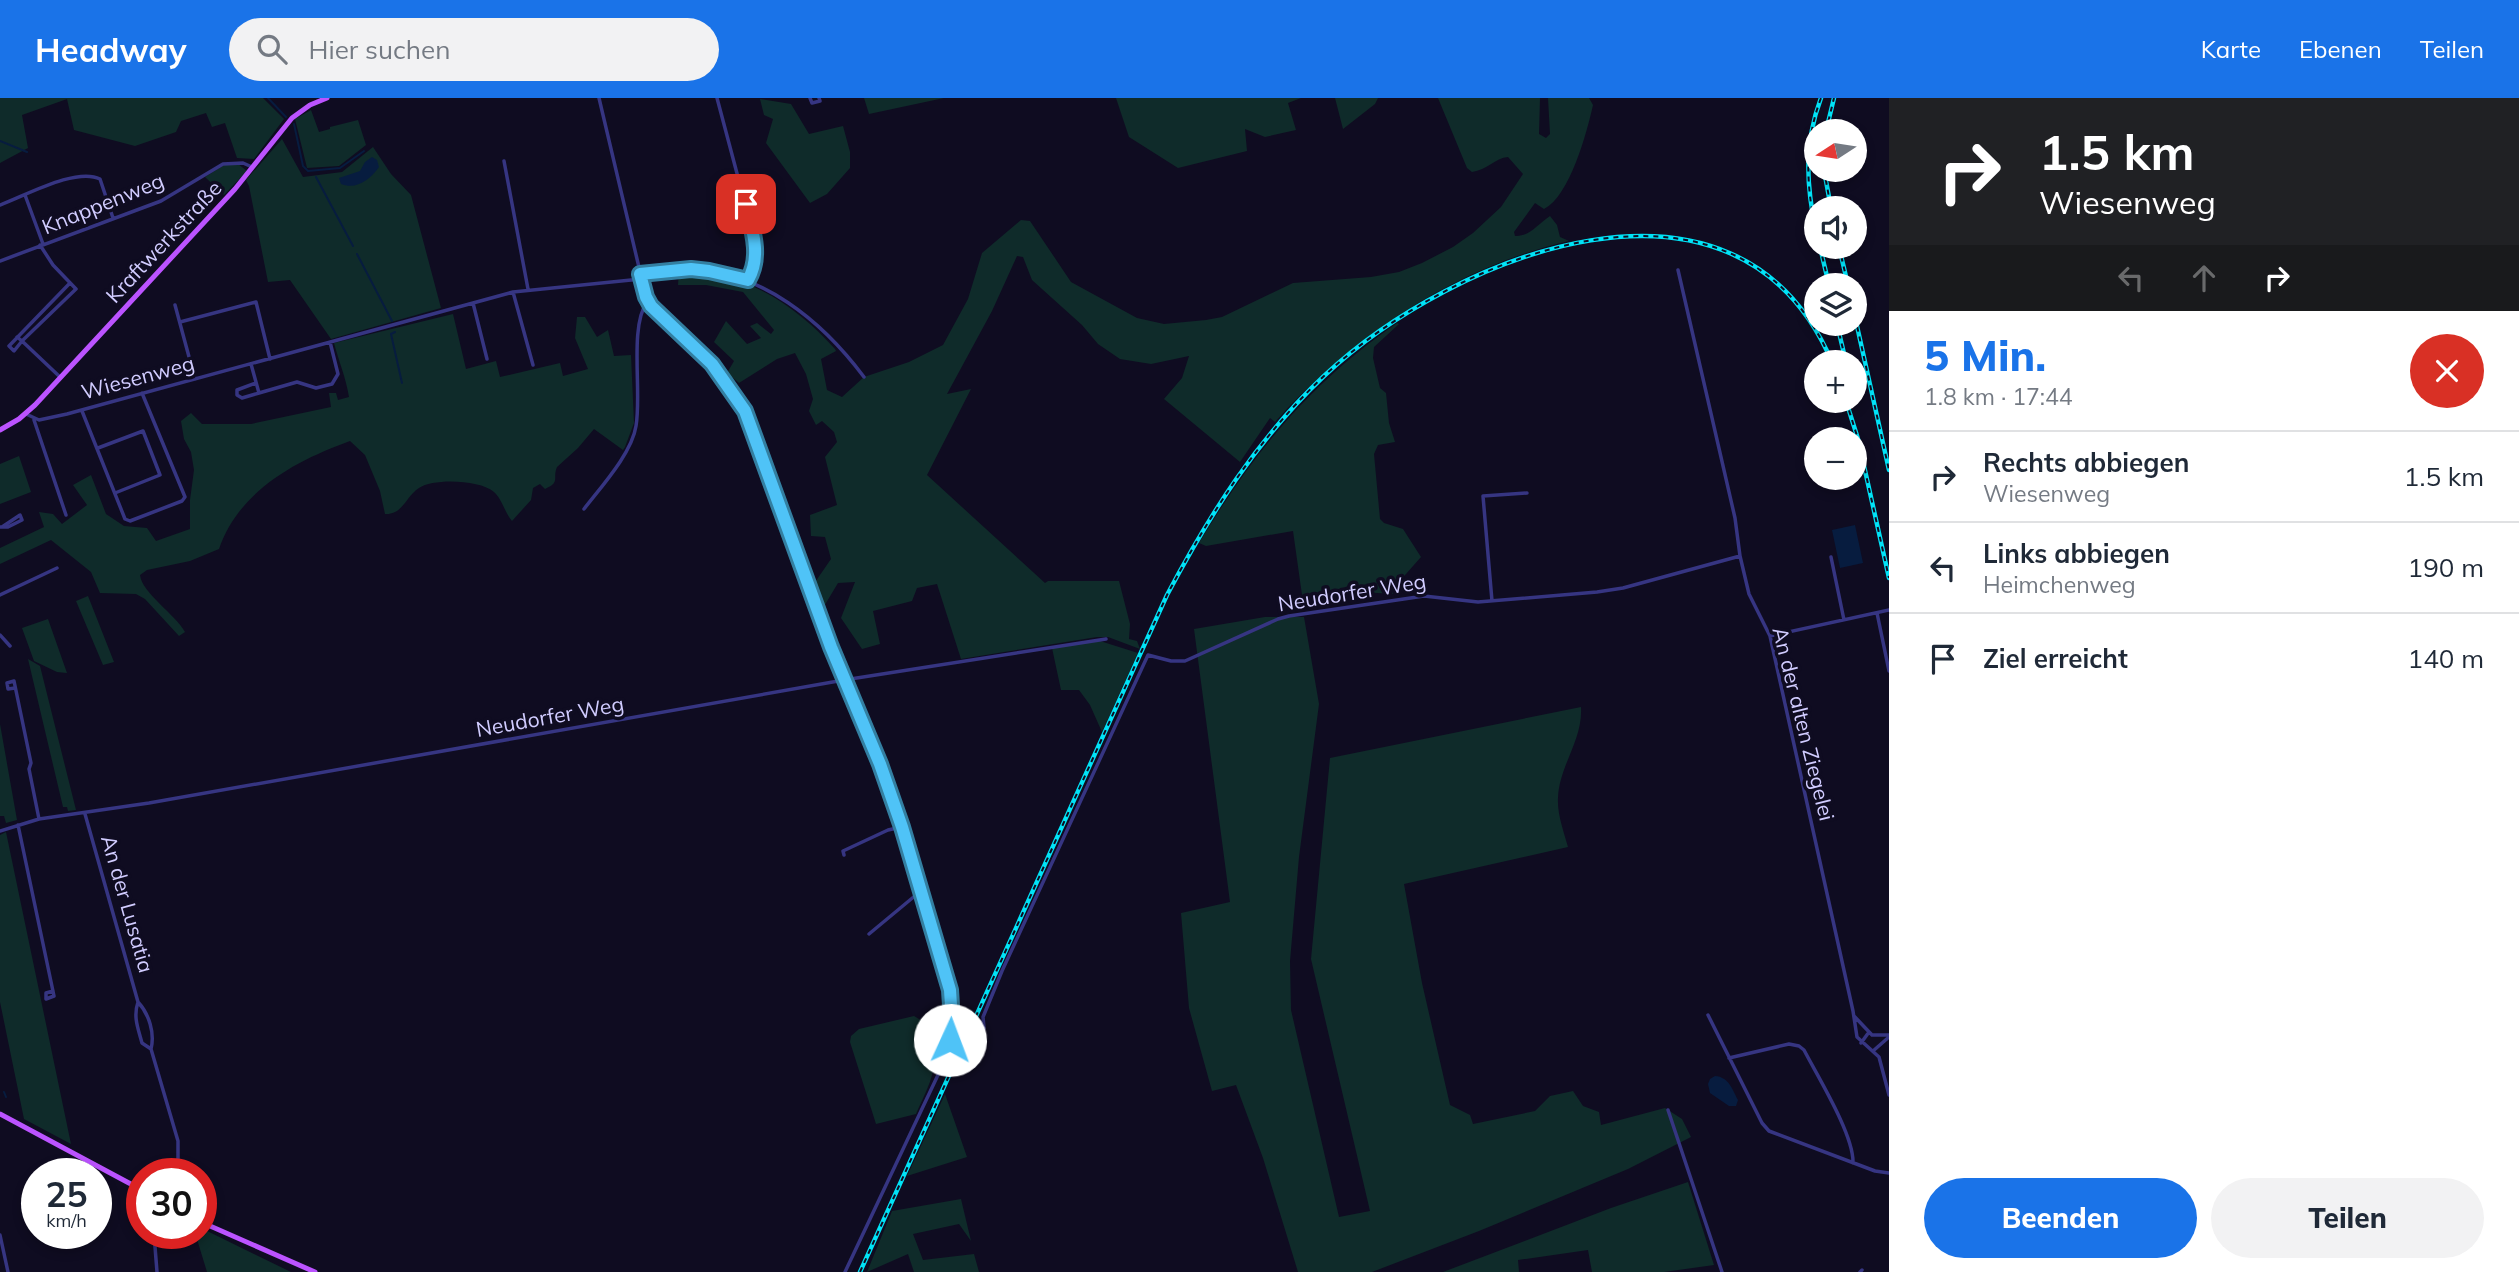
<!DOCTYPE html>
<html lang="de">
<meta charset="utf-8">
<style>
body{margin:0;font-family:Mulish,sans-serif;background:#f2f2f3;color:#1f2937;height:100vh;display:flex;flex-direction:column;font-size:26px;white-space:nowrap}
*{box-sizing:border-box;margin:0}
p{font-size:23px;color:#747a83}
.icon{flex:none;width:38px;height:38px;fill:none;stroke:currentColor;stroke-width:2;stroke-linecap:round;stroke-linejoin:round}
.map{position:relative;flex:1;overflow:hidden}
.details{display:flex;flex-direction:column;background:#fff;width:630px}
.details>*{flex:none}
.banner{background:#202124;color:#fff;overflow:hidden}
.needle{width:46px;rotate:258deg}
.controls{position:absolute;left:1804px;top:21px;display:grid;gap:14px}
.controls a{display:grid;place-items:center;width:63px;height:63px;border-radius:50%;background:#fff;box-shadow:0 4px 10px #0003;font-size:35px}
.speed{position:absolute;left:21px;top:1060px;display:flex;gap:14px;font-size:35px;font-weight:700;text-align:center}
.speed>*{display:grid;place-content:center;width:91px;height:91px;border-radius:50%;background:#fff;box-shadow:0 4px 10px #0003;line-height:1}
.speed small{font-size:18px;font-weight:400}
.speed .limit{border:10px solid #d22;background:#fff;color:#111}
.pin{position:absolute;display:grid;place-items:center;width:60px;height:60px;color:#fff;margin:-30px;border-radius:14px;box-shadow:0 4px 10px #0006}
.me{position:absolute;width:77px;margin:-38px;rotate:2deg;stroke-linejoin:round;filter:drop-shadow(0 0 5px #0008)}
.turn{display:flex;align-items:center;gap:24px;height:147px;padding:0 35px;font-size:32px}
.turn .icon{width:91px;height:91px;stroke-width:2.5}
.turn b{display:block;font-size:49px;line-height:60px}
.lanes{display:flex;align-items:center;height:66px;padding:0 35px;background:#0003;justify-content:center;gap:35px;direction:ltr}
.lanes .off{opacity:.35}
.round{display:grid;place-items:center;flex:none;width:74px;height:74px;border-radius:37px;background:#f2f2f3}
.headline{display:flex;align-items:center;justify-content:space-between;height:119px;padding:0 35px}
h1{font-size:42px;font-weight:800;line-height:52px;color:#1a73e8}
.button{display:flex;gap:14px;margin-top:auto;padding:14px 35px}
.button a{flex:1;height:80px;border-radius:42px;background:#1a73e8;color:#fff;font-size:28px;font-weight:800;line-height:80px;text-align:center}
.button a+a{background:#f2f2f3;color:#1f2937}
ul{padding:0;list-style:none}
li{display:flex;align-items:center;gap:21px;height:91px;padding:0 35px;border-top:2px solid #e0e1e3}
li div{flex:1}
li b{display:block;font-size:26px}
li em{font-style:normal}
header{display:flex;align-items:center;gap:42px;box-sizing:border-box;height:98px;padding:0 35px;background:#1a73e8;color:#fff}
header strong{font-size:33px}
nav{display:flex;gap:38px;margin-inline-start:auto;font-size:24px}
.search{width:490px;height:63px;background:#f2f2f3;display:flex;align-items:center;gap:18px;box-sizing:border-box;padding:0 24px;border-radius:38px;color:#747a83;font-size:26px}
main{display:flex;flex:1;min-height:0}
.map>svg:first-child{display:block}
.green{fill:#0f2b2a}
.water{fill:#071c3f}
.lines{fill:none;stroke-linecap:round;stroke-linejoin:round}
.stream{stroke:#071c3f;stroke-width:2}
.minor{stroke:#363582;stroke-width:3.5}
.major{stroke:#bb53ff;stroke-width:5}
.rail-casing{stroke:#00e3f7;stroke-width:4.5}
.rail{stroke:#0f0c21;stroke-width:2;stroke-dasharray:5;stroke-linecap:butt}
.route-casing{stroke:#337fa1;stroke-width:18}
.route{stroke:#4fc3f7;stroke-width:12}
.labels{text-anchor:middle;stroke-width:7;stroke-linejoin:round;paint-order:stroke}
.street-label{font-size:21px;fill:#d1ccff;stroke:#0f0c21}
</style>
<header>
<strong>Headway</strong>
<div class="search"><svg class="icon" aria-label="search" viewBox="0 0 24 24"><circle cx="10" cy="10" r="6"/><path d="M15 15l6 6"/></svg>Hier suchen</div>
<nav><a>Karte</a><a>Ebenen</a><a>Teilen</a></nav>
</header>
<main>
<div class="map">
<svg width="1889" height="1174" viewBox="0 0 1889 1174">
<rect width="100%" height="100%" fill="#0f0c21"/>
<path class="green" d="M0,0H263L284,21L254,61L237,60L225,25L212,29L206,15L181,23L176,34L135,48L74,32L67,1L22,17L28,50L0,65Z
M864,0H944L869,16Z
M1116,0H1301L1288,5L1296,32L1265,39L1245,31L1247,53L1178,70L1129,39Z
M1335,0H1378L1375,6L1343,31Z
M1438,0H1540L1539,36L1546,40L1550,36L1548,0H1589L1593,7C1587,34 1570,98 1544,111L1535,105L1514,134L1515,138C1529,139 1538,126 1550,118L1557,127L1560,139L1569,143C1456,169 1352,238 1275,324L1270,320L1240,364L1164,301L1182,280L1189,258L1151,266L1120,261L1098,246L1082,227L1032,182L1023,159L1017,158L992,213L947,296L971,291L927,377L1045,485L1048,483H1119L1130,526L1129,541L1137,543L1140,551L1108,539H1097L961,561L937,486L917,490L912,503L873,513L880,546L862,551L841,520L855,484L838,485L820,515L811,490L831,461L825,439L811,438L810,417L837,407L825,359L837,344L834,334L822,323L816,327L809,313L813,301L806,276L795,255L777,261L739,285L727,275L734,263L714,244L726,223L747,246L761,240L750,228L757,225L771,236L774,232L743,194L706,187H678L679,173C741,171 795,206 835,251L836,253L821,261L827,292L842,299L864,279L909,264L943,247L968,201L982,155L1021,122L1030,123L1071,184L1137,220L1164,226L1206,222L1222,219L1293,185L1371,179L1399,174L1422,165L1453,149L1473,135L1501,109L1523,76L1508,59C1495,60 1487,72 1472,74L1467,70Z
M760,1L791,6L809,36L843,28L850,54V70L827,96L810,105L766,45L773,21L764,17Z
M311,12L319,34L330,31V29L358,22L366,47L339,68L307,70L295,21Z
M282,41L303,79L342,74L373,49L391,76L411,97L441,210L331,241L290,182L268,184L249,88L246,82Z
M238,66L247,73L224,97L205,79L224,67Z
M453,216L466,271L496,263L500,279L560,265L563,278L588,271L575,240L577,219H585L597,239L608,232L614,258L631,257L634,325L625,349L623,352L594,331L578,350L557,369C552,381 561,384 545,391L540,386L533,390L531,402L512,423C505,415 502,401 494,394C480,382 434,380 419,390C406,398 403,417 385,416L380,393L365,357L350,343C295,363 239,393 219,451L190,463L147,472L140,477C142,495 175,516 185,534L179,538L145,501L136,496L100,495L91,474L51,442L0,466V450L44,429L39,414L53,416L62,426L87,407L73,387L91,377L106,416L124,428L147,430L156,443L190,431V402L194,372L191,354L184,341L181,323L191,315L202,326H251L331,309L329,295H336L338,302L349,299C346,280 339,264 334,245Z
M1397,225L1399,226L1374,249L1373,260L1380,290L1386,295L1389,325L1395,344L1378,347L1374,356L1380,421L1384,425L1403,431L1421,459L1398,485L1401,487L1416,489L1392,496L1363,494V492L1355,497L1326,498L1303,504L1293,433L1206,448L1199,445C1254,354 1309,286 1397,225Z
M19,358L31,394L0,406V366Z
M88,498L114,564L103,567L76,503Z
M1265,519H1304L1319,606L1299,759L1290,863L1291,912L1339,1119L1370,1113L1311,861L1330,660L1581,609C1583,642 1559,668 1558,700C1557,716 1564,734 1568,749L1404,786L1422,885L1450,1007L1470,1017L1473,1026L1535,1013L1550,998L1573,993L1583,1008L1599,1014L1601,1027L1665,1010L1682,1021L1691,1039L1628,1071L1479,1133L1372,1174H1298L1263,1060L1236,987L1212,993L1189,910L1181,815L1230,804L1194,531Z
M48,521L67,575L57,574L34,563L22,530Z
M1100,543L1138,555L1102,634L1090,607L1079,592H1061L1052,550Z
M28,561L40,568L76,712L68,713L67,709H63Z
M0,626L17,722L6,725L4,718H0Z
M6,734L71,1046L24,1021L0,904V737Z
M914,918L924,924C939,971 936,972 916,1016L876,1026L850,944L851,938L859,931Z
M945,996L967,1059L907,1078Z
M1688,1084L1714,1167L1664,1174H1592L1588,1152L1518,1162L1519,1174H1443L1611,1110Z
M961,1101L971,1143L959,1126L913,1136L923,1162L974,1156L979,1174H914L908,1156L867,1174L892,1113Z
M201,1130L291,1174H207L196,1138L197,1136H201Z"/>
<path class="water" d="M372,59L377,62L379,69C370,82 356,92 341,86L339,80L360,73L365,64Z
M1855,427L1863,465L1840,470L1832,432Z
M1715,978C1729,979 1732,991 1738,1002L1736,1008H1729L1710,995L1708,986L1710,981Z"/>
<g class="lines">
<path class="stream" d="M268,0L286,19
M294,26L303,68L308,73L340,70L364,53
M0,43L27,54
M316,79L353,148
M357,156L392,223
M395,234L391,236L402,285
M4,994L6,999"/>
<path class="minor" d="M599,0L646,199L656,213L712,266L746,314L831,549L890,695L912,760L950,892L952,924L946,960L845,1174
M717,0L756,147L752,176L749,182
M810,0L812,5L820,3L819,0
M504,63L528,191
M25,97L43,146
M0,107C25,98 76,69 100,81L113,120
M40,147L53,167L76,191L22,243L60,279
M0,163L161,103L223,66L243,65L252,69
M1678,172L1735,420L1740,458L1749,496L1770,538L1853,913L1857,939L1879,959L1889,997
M640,176C656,175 673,171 689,171C762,173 822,223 864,279
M513,194L533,267
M473,205L487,261
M175,207L195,281
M180,224L256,204L270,261
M17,239L22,243L14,253L9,248L70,185
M251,266L259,295L297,284L316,290L332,286L338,276L330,244
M256,285L237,292V297L242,300L259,295
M82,313L125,421L130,423L182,403L185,399L142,295
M26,316L39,322L67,316L513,194L641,181
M34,322L66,417
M98,350L143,333L160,377L115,395
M584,411C601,389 632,355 636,328C642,295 629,229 647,204
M0,429H8L22,422L20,417L2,429
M1831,459L1844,522
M0,497L57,470
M1492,503L1483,398L1527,395
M1877,515L1889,573
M0,537L10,548
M1770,538L1889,512
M15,590L8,591L7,585L14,583L31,665L29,671L39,721
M85,716L138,904C149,916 155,935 151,951L178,1043V1061L173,1076
M18,727L54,898L46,901V895L53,893
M0,733L39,721L149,705L844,582L1106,541
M844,757L843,753L888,732L902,729
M869,836L922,792
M138,904C133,919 138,930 142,945L151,951
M1708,917L1762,1025L1769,1033L1875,1073L1889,1075
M1854,918L1872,937H1889
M951,936C961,935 972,942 981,938L984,930L983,919L1002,873L1148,557L1171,563H1185L1278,521L1289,518L1424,498L1478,504L1597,494L1623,490L1740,458
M1861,945L1869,934
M1873,953L1889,939
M1729,960L1789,946L1799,948L1804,952C1818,979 1854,1037 1853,1065
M1668,1012L1722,1174
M154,1136L157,1174
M0,1137L8,1174
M1860,1174L1862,1172"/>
<path class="major" d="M0,332L19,321L35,307L235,91L292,20L310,7L327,0
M0,1016L142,1092
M201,1124L315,1174"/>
<defs>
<path id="rail" d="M1826,33L1834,0
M1824,72L1831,110
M1816,133C1806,87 1804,45 1821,0
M1820,149L1829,187
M1839,149L1848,187
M1855,219L1889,372
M1837,226L1846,264
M1846,303L1858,341L1889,480
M860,1174L1167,497C1210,416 1257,341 1324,278C1453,157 1737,42 1832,264"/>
</defs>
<use href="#rail" class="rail-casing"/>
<use href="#rail" class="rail"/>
</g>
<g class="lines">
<defs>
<path id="route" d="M746,106C752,131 762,158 748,182L709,173L691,171L640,176L646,199L651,208L712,266L745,313L831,549L880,666L902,729L950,892L952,923L950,942"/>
</defs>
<use href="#route" class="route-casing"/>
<use href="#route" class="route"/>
</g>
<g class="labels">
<g class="street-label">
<text transform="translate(103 106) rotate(-22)" y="7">Knappenweg</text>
<text transform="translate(164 144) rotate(-47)" y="7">Kraftwerkstraße</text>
<text transform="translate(138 280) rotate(-15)" y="7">Wiesenweg</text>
<text transform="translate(1352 495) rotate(-9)" y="7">Neudorfer Weg</text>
<text transform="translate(550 619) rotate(-10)" y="7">Neudorfer Weg</text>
<text transform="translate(1803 626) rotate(76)" y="7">An der alten Ziegelei</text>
<text transform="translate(127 806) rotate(74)" y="7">An der Lusatia</text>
</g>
</g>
</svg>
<div class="controls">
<a><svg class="needle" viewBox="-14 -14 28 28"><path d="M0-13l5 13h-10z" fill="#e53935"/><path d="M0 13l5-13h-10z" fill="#747a83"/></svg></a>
<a><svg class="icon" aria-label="sound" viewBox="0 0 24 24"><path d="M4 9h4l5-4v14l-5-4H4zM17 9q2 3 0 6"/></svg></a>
<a><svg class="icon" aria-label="layers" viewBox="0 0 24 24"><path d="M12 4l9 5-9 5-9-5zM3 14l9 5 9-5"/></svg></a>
<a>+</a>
<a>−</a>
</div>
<div class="speed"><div>25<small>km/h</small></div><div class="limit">30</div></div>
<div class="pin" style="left:746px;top:106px;background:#d93025"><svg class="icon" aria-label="arrive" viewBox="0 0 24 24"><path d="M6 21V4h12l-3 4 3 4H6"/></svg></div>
<svg class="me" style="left:950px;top:942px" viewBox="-20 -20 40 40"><circle r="19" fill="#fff"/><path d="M0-13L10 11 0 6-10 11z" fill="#4fc3f7"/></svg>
</div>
<section class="details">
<div class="banner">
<div class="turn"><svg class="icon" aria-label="right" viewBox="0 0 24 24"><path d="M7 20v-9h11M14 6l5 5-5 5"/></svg><div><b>1.5 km</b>Wiesenweg</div></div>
<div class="lanes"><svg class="icon off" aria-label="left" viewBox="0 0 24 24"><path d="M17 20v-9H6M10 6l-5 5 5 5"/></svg><svg class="icon off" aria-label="ahead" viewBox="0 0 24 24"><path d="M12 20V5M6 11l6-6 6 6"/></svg><svg class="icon" aria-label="right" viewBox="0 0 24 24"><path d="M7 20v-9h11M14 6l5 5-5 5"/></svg></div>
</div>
<div class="headline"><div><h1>5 Min.</h1><p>1.8 km · 17:44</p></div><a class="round" style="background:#d93025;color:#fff"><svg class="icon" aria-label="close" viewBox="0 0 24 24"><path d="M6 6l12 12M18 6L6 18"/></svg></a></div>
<ul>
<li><svg class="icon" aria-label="right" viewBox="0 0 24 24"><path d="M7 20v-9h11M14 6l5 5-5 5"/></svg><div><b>Rechts abbiegen</b><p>Wiesenweg</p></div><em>1.5 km</em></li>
<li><svg class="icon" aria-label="left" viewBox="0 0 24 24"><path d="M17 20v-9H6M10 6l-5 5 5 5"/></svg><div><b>Links abbiegen</b><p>Heimchenweg</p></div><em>190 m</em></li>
<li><svg class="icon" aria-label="arrive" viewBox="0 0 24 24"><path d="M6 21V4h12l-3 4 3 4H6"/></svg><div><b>Ziel erreicht</b></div><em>140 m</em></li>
</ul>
<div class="button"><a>Beenden</a><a>Teilen</a></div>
</section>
</main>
